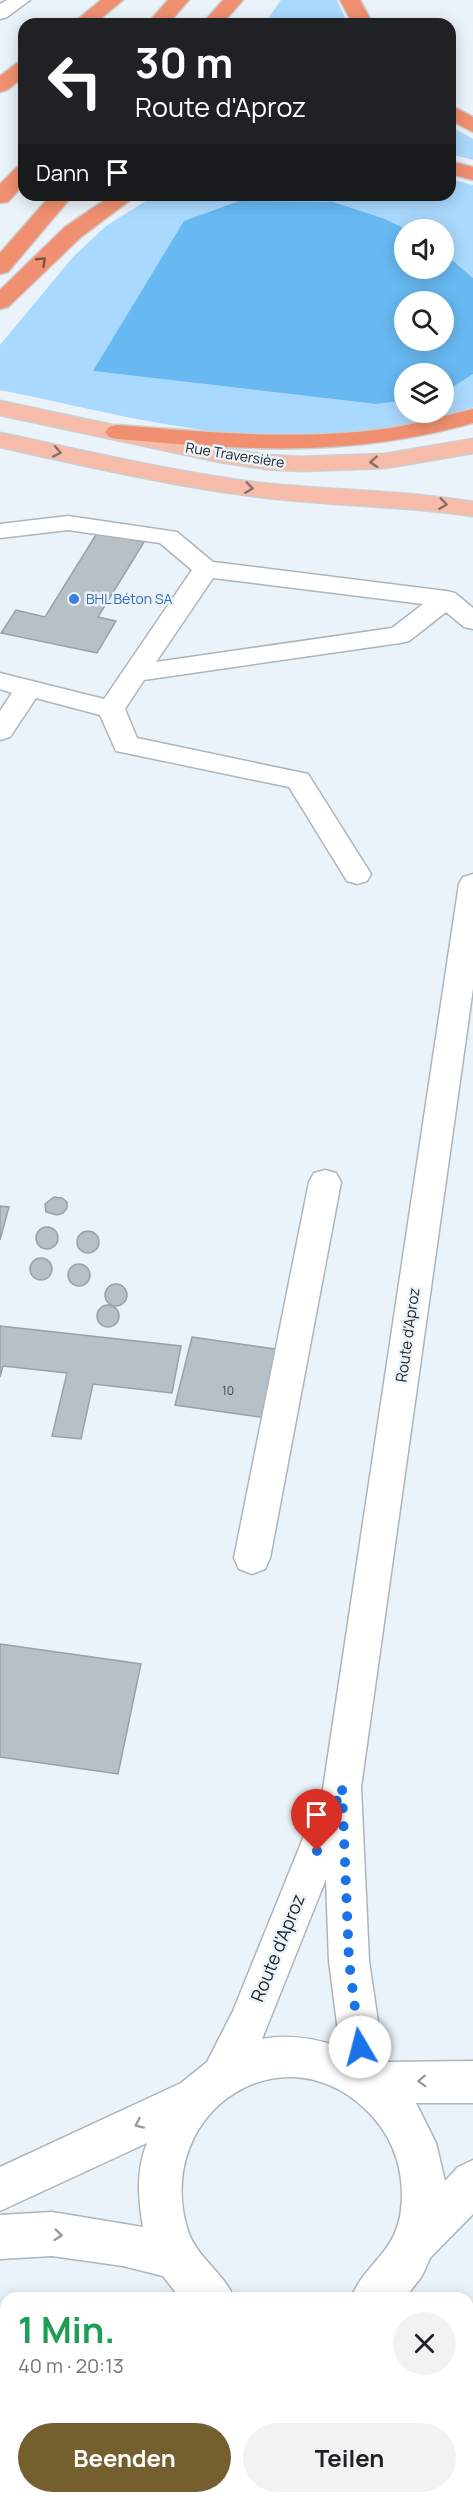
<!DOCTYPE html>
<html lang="de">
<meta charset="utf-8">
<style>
body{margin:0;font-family:Manrope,sans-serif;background:#f2f2f2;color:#202124;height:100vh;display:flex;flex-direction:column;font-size:22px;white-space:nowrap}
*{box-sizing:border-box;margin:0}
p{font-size:20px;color:#757577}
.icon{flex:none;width:33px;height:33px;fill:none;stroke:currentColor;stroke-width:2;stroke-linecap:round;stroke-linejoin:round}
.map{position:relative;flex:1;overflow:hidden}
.panel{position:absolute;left:0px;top:2292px;width:474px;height:212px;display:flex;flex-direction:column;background:#fff;border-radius:18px 18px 0 0;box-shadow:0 3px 15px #0003}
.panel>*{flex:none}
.guide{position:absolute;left:18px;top:18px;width:438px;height:183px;border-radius:18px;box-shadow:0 3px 15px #0003;background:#202124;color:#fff;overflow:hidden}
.fabs{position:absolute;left:394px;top:219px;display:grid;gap:12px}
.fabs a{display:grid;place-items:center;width:60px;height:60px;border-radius:50%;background:#fff;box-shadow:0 3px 15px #0003;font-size:30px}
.pin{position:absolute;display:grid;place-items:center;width:51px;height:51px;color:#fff;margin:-62px -26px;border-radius:50% 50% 50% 0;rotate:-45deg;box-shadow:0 0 6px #0007}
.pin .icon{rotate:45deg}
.me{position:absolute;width:66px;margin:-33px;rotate:352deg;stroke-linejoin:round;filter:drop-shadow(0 0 4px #0008)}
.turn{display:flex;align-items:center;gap:21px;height:126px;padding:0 18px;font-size:27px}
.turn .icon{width:78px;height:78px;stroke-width:2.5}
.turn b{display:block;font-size:42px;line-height:51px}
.then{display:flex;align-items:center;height:57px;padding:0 18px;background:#0003;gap:12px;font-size:22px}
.round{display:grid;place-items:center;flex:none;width:63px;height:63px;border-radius:32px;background:#f2f2f2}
.summary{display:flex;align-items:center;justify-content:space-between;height:102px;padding:0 18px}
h1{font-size:36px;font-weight:700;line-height:45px;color:#1e9e55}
.button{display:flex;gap:12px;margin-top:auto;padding:12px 18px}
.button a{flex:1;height:69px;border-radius:36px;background:#765f2f;color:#fff;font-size:24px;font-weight:700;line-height:69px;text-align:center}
.button a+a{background:#f2f2f2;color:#202124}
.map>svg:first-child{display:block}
.green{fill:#a9d9fe}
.forest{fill:#68b9f2;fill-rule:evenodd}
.building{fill:#b7c0c6;stroke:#99a1a7;stroke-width:1.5}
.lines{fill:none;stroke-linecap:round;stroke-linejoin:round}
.minor-casing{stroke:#adb5bc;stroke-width:3}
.major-casing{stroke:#cdcece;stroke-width:3}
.highway-casing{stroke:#cdcece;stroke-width:3}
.minor{fill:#fff;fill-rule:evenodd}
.major{fill:#f7bca9;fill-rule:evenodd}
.highway{fill:#f19070;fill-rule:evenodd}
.oneway{stroke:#7c5245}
.oneway2{stroke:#8a6e66}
.oneway3{stroke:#999a9c}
.route{stroke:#1a73e8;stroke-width:10;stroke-dasharray:0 18}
.shop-dot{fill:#3f7fe0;stroke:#eaf3f9;stroke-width:2}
.labels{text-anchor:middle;stroke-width:5;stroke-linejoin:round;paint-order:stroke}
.number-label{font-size:12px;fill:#43474b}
.far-street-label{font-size:14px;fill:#1c1f22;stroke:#eaf3f9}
.far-shop-label{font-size:14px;fill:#366cbe;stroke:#eaf3f9;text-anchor:start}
.street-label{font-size:15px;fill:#1c1f22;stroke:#eaf3f9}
.near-street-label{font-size:18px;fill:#1c1f22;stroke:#eaf3f9}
</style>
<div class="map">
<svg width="473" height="2503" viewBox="0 0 473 2503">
<rect width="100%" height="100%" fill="#eaf3f9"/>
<path class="green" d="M281,0H337L348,24H264Z
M450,126L473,139V160L450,154Z
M450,179L473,185V278L444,253V230L406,229L385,219L94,371L375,404L405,401V412H444V393L473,374V407C391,435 283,442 197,429C131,420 66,403 0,390V345L73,257L106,226L149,199L161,195H450Z"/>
<path class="forest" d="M239,201L333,202L385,219L406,229L405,268H444V253L473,278V374L444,393V374H405V401L375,404L93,371L184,221ZM405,302H444V340H405Z"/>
<path class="building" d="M97,533L144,542L98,617L116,621L97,653L1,633L16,610L45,617Z
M54,1197L62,1198L67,1202V1208L63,1213L57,1215L46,1212L45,1204Z
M0,1206L9,1207L0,1240Z
M36 1238a11 11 0 1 1 22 0a11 11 0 1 1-22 0Z
M77 1242a11 11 0 1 1 22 0a11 11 0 1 1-22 0Z
M30 1269a11 11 0 1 1 22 0a11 11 0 1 1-22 0Z
M68 1275a11 11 0 1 1 22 0a11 11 0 1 1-22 0Z
M105 1295a11 11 0 1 1 22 0a11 11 0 1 1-22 0Z
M97 1316a11 11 0 1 1 22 0a11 11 0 1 1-22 0Z
M0,1326L181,1346L172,1393L93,1384L81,1439L52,1436L67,1373L3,1366L0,1377Z
M192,1337L282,1350L267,1418L175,1405Z
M0,1644L141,1664L118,1774L0,1757Z"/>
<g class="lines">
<defs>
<path id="minor" d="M7,0H30L7,17L0,19V4Z
M68,516L177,532L213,562L446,591L455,593L473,608V629L464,627L446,612L409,641L400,643L144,680L125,709L137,738L308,774L371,874L367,881L357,884L347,881L289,787L116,751L100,715L36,698L10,737L0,740V711L12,693L0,689V673L104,699L192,570L160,543L68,530L0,538V524ZM213,578L423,604L392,628L156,662Z
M473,874V988L361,1787L369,1961L384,2062L473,2061V2103H416L436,2143L445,2181L458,2167L473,2160V2214L430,2258L422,2276L405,2298H351C365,2263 396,2253 401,2210C405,2176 396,2143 373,2117C288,2023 153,2109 187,2228C196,2258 223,2271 234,2298H180L163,2276L123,2266L52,2256L0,2259V2215L52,2212L143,2227C138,2199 136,2170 147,2143L0,2211V2167L181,2083L207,2062L233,2011L323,1789L459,884L463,877ZM326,1879L329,1961L340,2047C314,2038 289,2034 262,2039Z
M325,1170L336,1173L341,1182L270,1558L265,1569L252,1574L239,1569L234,1558L309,1182L314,1173Z
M194,2498H240V2503H194Z
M248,2498H294L293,2503H247Z"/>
<path id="major" d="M0,401L220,448L267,455L301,457L385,454L473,439V453L385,468L301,471L267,469L220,462L0,415Z
M0,433C86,451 172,472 260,483C331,491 402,490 473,502V516C402,505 331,506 260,497C172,486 86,466 0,447Z"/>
<path id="highway" d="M101,0H123L94,24H72Z
M168,0H189L168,24H147Z
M223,0H243L222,24H202Z
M340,0H360L373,24H353Z
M24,61V77L7,90L0,92V76L17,63Z
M450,105L473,117V132L450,120Z
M450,161L473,167V180L450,174Z
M24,165V184L8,202L0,203V184L17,167Z
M51,195H73L8,272L0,274V253Z
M112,195H137L81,237L8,307L0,309V290L65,227Z
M473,409V423C349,458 243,450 117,439L109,437L105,432L109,427L117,425C206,432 295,441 383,429C414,425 443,416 473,409Z"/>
</defs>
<use href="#minor" class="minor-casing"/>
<use href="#major" class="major-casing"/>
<use href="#highway" class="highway-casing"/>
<use href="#minor" class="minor"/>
<use href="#major" class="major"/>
<use href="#highway" class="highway"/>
</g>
<defs><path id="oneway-chevron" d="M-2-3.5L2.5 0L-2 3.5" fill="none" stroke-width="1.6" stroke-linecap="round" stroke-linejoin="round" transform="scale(1.5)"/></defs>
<use class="oneway" href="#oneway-chevron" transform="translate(42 261) rotate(-44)"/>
<g class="oneway2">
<use href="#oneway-chevron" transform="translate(57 452) rotate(11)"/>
<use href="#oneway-chevron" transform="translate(374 462) rotate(176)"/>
<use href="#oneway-chevron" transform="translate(249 488) rotate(8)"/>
<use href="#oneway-chevron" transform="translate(443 504) rotate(8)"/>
</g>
<g class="oneway3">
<use href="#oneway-chevron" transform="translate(422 2081) rotate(178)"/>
<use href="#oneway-chevron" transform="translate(139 2124) rotate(156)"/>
<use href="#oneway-chevron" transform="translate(58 2235) rotate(6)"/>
</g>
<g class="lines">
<path class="route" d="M317,1851L342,1787L349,1961L360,2047"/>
</g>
<circle class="shop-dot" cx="74" cy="599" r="6"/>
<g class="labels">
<g class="number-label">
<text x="228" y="1395">10</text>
</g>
<g class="far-street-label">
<text transform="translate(235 455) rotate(9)" y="5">Rue Traversière</text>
</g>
<g class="far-shop-label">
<text x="86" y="604">BHL Béton SA</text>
</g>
<g class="street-label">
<text transform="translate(408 1335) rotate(-82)" y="5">Route d'Aproz</text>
</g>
<g class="near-street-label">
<text transform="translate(278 1948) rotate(-68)" y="6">Route d'Aproz</text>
</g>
</g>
</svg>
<div class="fabs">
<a><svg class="icon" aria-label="sound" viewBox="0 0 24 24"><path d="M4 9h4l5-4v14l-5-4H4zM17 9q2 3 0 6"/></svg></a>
<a><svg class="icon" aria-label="search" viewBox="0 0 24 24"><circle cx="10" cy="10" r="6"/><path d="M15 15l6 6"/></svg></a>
<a><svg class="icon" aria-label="layers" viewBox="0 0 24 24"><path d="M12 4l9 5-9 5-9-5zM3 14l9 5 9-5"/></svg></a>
</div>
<div class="pin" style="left:317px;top:1851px;background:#d93025"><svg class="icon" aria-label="arrive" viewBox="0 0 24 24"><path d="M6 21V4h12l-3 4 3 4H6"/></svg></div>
<svg class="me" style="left:360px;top:2047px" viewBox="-20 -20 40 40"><circle r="19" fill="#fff"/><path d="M0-13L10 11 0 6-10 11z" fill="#1a73e8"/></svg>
<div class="guide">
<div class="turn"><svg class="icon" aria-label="left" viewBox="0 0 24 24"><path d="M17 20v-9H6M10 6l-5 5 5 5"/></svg><div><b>30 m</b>Route d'Aproz</div></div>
<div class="then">Dann<svg class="icon" aria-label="arrive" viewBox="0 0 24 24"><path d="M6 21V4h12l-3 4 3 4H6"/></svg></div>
</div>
<section class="panel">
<div class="summary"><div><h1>1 Min.</h1><p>40 m · 20:13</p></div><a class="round"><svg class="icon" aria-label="close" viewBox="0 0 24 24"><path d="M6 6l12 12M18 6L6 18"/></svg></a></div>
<div class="button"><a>Beenden</a><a>Teilen</a></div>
</section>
</div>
